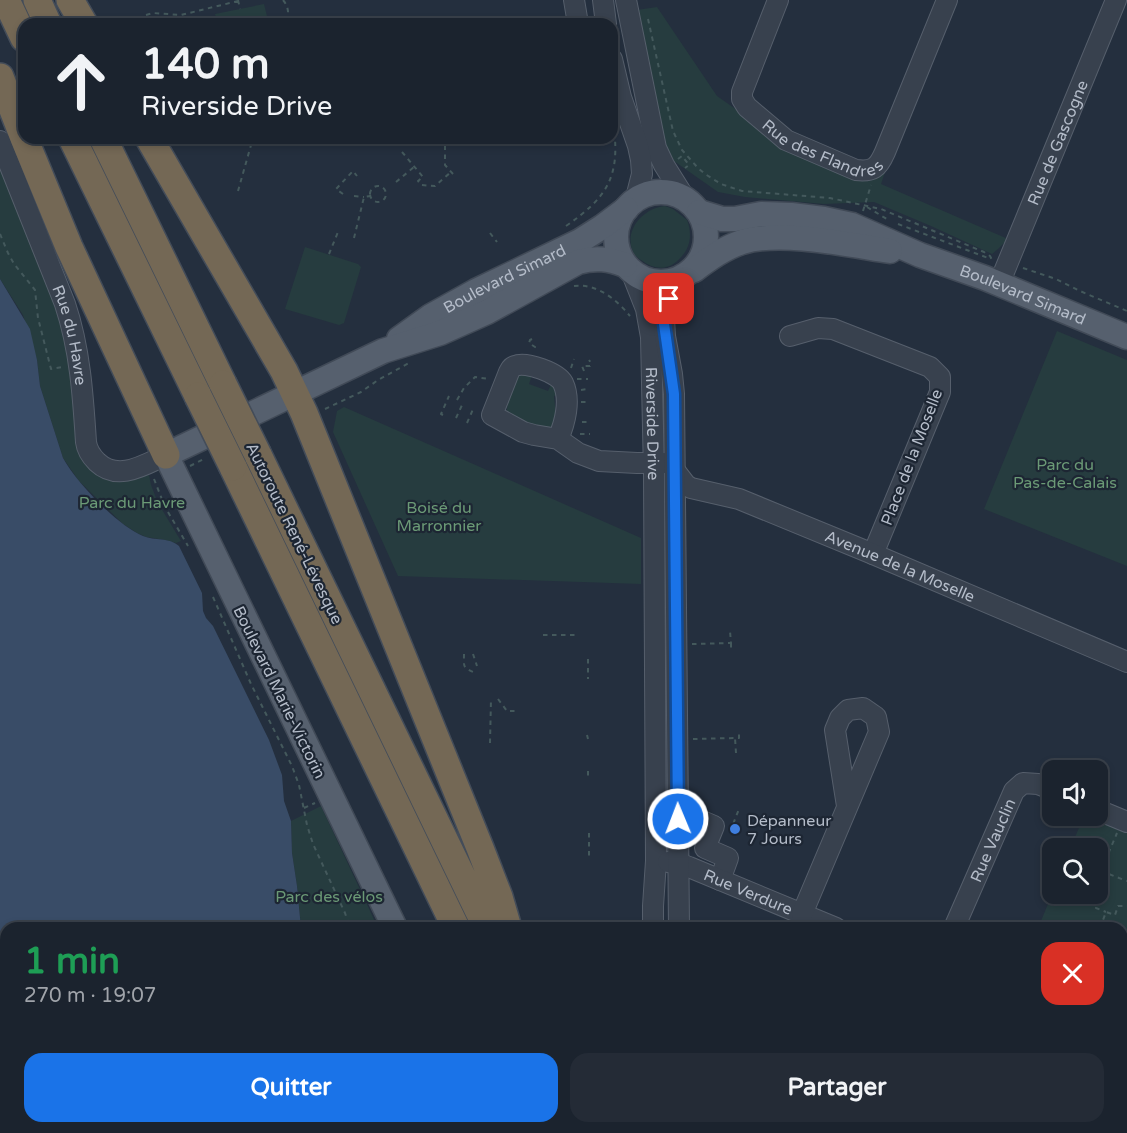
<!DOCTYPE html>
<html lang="fr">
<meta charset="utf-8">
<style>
body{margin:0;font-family:"Varela Round",sans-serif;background:#242b36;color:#f1f3f6;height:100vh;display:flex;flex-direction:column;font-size:22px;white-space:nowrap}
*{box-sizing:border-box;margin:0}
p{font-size:20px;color:#a0a4aa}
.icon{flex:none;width:33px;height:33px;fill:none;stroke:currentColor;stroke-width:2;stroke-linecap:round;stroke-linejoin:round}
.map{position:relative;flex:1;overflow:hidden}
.side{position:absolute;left:0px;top:922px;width:1128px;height:212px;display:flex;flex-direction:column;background:#1b232e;border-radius:18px 18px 0 0;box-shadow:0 3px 9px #0003,0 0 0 2px #39404a}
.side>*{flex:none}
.banner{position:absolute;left:18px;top:18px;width:600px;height:126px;border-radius:18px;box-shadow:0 3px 9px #0003,0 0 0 2px #39404a;background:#1b232e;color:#f1f3f6;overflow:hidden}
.tools{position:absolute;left:1042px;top:760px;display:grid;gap:12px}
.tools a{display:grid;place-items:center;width:66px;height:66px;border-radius:12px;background:#1b232e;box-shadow:0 3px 9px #0003,0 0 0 2px #39404a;font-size:30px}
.pin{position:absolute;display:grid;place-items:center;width:51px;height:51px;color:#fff;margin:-26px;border-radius:12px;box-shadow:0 3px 9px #0006}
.me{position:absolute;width:66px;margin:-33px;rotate:359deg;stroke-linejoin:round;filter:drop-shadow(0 0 4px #0008)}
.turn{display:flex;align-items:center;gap:21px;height:126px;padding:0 24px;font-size:27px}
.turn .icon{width:78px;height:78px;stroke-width:2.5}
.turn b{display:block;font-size:42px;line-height:51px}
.round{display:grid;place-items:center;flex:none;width:63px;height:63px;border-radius:18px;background:#242b36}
.headline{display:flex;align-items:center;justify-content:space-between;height:102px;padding:0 24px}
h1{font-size:36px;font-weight:700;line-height:45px;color:#1e9e55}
.primary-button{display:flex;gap:12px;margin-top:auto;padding:12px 24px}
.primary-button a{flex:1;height:69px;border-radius:18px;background:#1a73e8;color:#fff;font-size:24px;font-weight:700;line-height:69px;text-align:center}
.primary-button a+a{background:#242b36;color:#f1f3f6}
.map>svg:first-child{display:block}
.green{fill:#263c3f}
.water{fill:#394c67}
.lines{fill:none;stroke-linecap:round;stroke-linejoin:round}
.minor-casing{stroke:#565f6c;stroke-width:22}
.major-casing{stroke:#414a57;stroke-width:27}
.highway-casing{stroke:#434c59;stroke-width:30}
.path{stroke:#44595c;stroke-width:2;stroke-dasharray:4.5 4.5;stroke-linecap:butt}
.minor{stroke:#38414e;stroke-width:20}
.major{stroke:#56606e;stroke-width:24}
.highway{stroke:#746855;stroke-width:27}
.highway-bridge-casing{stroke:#434c59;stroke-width:30;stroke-linecap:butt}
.highway-bridge{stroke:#746855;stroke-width:27}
.route-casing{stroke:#114b97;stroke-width:15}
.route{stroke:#1a73e8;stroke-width:10}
.shop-dot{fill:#3f7fe0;stroke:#1d2633;stroke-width:2}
.labels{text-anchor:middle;stroke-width:4.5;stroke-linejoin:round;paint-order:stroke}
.street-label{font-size:16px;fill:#b4bcc9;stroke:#1d2633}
.park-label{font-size:16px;fill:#6b9a76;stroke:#1d2633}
.poi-label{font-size:16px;fill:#b4bcc9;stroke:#1d2633;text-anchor:start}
</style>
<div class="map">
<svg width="1127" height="1133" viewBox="0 0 1127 1133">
<rect width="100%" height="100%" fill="#242f3e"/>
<path class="green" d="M264,4L269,24H218L215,14Z
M657,7L717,96L737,110L779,145L886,169L881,184L1008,239L998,249L992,254L931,226L874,202L824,204L745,197L718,192L671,159C661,140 659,117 655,96C650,68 644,39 637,10Z
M0,164L46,276L67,340L79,435L126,479L149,475L151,485L158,503L181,541L176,543L165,540L146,537L137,533L123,524L79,481L63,458L40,386L37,360L23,315L0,279Z
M665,206L673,209L687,220C692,232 691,246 682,256C670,271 655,271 641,260C639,259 636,256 634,254C622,231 643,208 665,206Z
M305,247L358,264L361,267L344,323L339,325L285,309Z
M1057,331L1127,360V566L984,509Z
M533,372L529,384L548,391L553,380L560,394L554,396L556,415L554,427H532L506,415L510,391L516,373Z
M344,407L641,538V584L398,576L333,432L337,411Z
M321,806L378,928H301L297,886L292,853L291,821Z
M1084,816H1098L1127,822V988L1122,1000V928H1038L1053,892V894H1098V849H1070Z
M324,1128H470L473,1133H325Z"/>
<path class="water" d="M0,279L30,329L37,360L40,386L63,458C76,482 118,526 143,536C155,541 169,537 179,546L202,593L203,611L206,618L213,626L269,740L282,775L284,801L291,821L292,853L297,886L301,928H6V1128H324L325,1133H0Z"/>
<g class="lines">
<defs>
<g id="minor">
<path d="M574,0L578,24"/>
<path d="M603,0L606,24"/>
<path d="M626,0L656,148L664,165L686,200"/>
<path id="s1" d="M778,0L742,92V99L747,107L786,140L856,170C873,172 878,168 885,152L947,0"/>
<path d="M612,59L621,97L638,146L641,160L642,174L636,198"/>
<path id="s2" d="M0,141L65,304C80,349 83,395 86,442C87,450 91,456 97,462C118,482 144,465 166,455"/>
<path id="s3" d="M631,271L646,309L651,337L654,474L656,861L653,906V928"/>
<path id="s4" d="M999,284L1116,0"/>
<path d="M790,336L818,328L833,329L930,367L940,377V392L873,554"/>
<path d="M558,439C565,423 571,400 563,383C558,373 526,361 515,366C511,367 511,369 509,372L492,415L523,432L534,435L558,439L578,453L599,461L637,463H667"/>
<path id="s5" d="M676,472L686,485L691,488L739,499L873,554L1127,662"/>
<path d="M1098,810L1127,822"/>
<path d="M678,819L700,820L714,826L705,848L728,858L720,880"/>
<path id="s6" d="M668,862L678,863L689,867L836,928"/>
<path d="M802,914L879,732L876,717L863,708L848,710L840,718L835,730L847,806"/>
<path d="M679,928L674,394L672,374L665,336L664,318L666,306L679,281"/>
<path id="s7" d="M954,928L1014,791L1023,783L1038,784L1053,790"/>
<path d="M1122,1048L1127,1050"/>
<path d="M636,1128L637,1133"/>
<path d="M679,1128V1133"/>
<path d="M829,1128L834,1133"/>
<path d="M862,1133L867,1128"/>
</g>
<g id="major">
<circle cx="661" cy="237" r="45"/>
<path id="s8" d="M699,212L722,219H735L761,214L791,215L824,219L852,225L920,255L985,278L1127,337"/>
<path d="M694,270C709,259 724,248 742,242C781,230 850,245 890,251"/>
<path id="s9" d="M399,339L431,316L476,291L580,241L602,227L626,209"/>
<path d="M395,928L166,455L383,351L440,333L487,312L578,262C596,257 609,259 625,265"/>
<path d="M488,1128L490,1133"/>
</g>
<path id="highway" d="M6,0L24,38
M37,0L48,24
M70,0L84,24
M0,77L24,138
M24,138L69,247L166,455
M72,138L198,396
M103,138L223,384
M149,138L284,371L304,413L480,848L499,897L508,928
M258,455L487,928
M233,467L456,928
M511,1128L513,1133
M544,1128L546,1133
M573,1128L575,1133"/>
</defs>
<use href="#minor" class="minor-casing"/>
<use href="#major" class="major-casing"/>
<use href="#highway" class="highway-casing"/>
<path class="path" d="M238,0L240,9
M283,0C289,7 289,15 287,24
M146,15L153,13L181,15L242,0
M648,19L673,131L682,150L698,168L705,174L721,184L742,191L830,198L881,209L984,252L990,256L992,260
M430,138L445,145
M233,142V138
M402,152L423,177L418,181L421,185L435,186L451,172
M678,159L682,156L689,165L685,168
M453,174L445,165V145L457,138
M396,182L414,167
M370 194a8 8 0 1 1 16 0a8 8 0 1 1-16 0Z
M238,191L253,138
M343,194L336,189L353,171L357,176
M354,196L364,197
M867,207L890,221
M863,211L871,185
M898,224L988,258
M566,226C606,198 620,178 614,129
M490,233L497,242
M0,234L8,253L14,264L35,290L38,318L51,369L62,367
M354,238L364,197L371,196
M329,254L338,232
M1023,268L1056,279L1080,291L1127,311
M574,286C597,283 617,300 630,316
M532,339L530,340L529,343L535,347L533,349
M571,368L574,359
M584,371L582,366H590L591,363L589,360
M577,379H588
M581,390L588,389
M457,400L464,388L475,377L489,379
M581,402H588
M325,409L361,392L378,380L409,363
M443,415L441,414L449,396
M456,418L463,403
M582,422H589
M467,423L474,407
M580,434H590
M190,466L206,458
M154,479L165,507L188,546
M213,597L251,684L292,766L299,785L307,825L313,844L345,913L350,928
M543,635H575
M731,643V651
M692,644L731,643L730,631
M464,654C464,666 462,667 473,672
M473,654L477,666
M588,659V679
M498,699L507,711H517
M587,735L588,739
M693,739L735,738
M490,743L491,699
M736,753L735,738H739V733
M588,771V778
M304,808L315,803
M730,832L739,809
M589,833V859
M1101,871L1127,881
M1098,878L1117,833
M1095,894L1101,897L1096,908L1106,912
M1100,928L1106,912L1115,915L1118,906H1127
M339,1128V1133"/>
<use href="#minor" class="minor"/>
<use href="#major" class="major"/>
<use href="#highway" class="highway"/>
<defs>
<path id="highway-bridge" d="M223,384L258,455
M198,396L233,467"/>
</defs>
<use href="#highway-bridge" class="highway-bridge-casing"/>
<use href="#highway-bridge" class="highway-bridge"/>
</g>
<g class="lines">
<defs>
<path id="route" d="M669,299L665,313L664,324L674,394L678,819"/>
</defs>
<use href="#route" class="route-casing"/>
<use href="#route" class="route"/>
</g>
<circle class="shop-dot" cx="735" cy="829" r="6"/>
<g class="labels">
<g class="street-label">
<text dy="6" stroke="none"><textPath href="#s1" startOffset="204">Rue des Flandres</textPath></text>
<text dy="6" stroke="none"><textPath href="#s4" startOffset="153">Rue de Gascogne</textPath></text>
<text dy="6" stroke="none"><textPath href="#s9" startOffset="122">Boulevard Simard</textPath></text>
<text dy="6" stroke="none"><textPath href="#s8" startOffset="340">Boulevard Simard</textPath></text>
<text dy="6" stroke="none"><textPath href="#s2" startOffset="207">Rue du Havre</textPath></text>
<text dy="6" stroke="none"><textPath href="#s3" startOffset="156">Riverside Drive</textPath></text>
<text transform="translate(911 457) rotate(-69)" y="6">Place de la Moselle</text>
<text transform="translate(295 533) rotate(64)" y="6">Autoroute René-Lévesque</text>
<text dy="6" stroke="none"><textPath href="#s5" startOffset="246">Avenue de la Moselle</textPath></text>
<text transform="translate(280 692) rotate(64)" y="6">Boulevard Marie-Victorin</text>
<text dy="6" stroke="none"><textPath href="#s7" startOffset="96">Rue Vauclin</textPath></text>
<text dy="6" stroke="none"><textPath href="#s6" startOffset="86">Rue Verdure</textPath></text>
</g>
<g class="park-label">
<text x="1065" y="470">Parc du<tspan x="1065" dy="18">Pas-de-Calais</tspan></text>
<text x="132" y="508">Parc du Havre</text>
<text x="439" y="513">Boisé du<tspan x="439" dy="18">Marronnier</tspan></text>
<text x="329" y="902">Parc des vélos</text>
</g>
<g class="poi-label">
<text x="747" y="826">Dépanneur<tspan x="747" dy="18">7 Jours</tspan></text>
</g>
</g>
</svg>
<div class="tools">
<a><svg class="icon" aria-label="sound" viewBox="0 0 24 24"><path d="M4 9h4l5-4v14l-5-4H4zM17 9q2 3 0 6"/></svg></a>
<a><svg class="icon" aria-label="search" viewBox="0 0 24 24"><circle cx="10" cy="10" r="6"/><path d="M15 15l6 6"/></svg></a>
</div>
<div class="pin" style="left:669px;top:299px;background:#d93025"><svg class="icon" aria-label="arrive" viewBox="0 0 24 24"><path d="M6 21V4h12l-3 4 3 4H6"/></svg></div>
<svg class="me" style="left:678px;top:819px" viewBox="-20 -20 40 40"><circle r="17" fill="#1a73e8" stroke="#fff" stroke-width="3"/><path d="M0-11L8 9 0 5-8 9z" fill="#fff"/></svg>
<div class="banner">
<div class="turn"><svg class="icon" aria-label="ahead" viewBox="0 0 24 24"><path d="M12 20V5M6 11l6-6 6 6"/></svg><div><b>140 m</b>Riverside Drive</div></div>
</div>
<section class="side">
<div class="headline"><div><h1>1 min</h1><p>270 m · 19:07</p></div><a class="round" style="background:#d93025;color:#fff"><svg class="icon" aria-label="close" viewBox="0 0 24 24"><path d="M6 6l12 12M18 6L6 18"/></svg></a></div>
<div class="primary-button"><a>Quitter</a><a>Partager</a></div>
</section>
</div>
